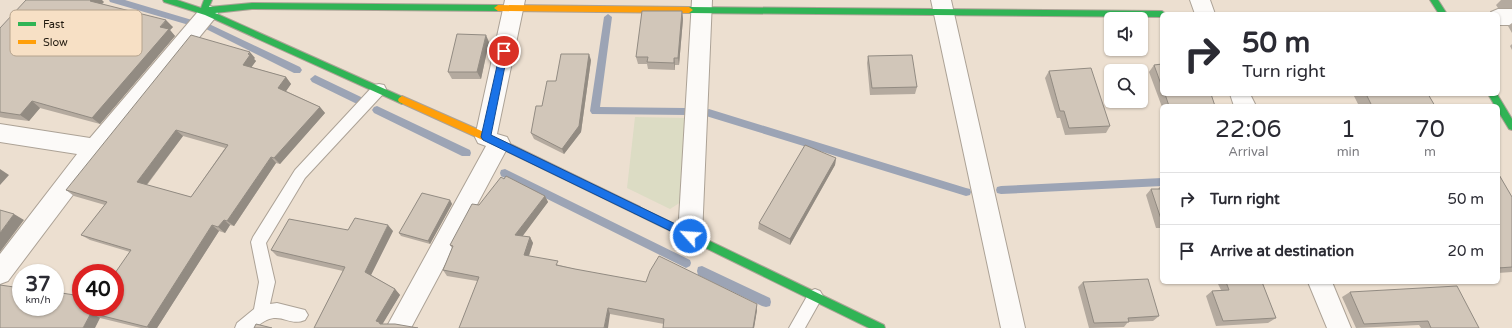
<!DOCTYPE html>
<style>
body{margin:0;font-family:"Varela Round",sans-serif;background:#f7f7f7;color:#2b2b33;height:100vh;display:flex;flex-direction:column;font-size:15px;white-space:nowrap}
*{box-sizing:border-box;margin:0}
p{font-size:13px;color:#7c7c81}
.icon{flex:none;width:22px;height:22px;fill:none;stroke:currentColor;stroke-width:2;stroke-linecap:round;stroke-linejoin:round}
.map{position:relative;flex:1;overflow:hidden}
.sheet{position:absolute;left:1160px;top:104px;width:340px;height:180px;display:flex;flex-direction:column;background:#fff;border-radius:6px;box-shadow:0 1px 3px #0004}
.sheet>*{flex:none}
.banner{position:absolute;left:1160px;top:12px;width:340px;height:84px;border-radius:6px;box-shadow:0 1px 3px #0004;background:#fff;color:#2b2b33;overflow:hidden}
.controls{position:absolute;left:1104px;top:12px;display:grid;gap:8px}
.controls a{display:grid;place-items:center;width:44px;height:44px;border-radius:6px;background:#fff;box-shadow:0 1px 3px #0004;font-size:20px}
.speed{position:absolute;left:12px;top:264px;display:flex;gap:8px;font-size:20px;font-weight:700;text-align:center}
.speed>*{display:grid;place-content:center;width:52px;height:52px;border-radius:50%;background:#fff;box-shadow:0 1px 3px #0004;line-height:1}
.speed small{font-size:10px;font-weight:400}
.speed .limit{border:6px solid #d22;background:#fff;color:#111}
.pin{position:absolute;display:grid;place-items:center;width:34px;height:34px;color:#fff;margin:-17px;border:2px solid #fff;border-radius:50%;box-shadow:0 1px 4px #0007}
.me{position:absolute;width:44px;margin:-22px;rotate:296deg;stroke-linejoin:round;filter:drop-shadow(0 0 3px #0008)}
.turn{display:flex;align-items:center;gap:14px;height:84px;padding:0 16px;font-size:18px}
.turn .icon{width:52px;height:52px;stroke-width:2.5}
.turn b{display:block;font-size:28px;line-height:34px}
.eta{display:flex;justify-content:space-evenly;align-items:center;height:68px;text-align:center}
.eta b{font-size:24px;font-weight:600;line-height:28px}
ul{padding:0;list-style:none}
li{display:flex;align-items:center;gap:12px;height:52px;padding:0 16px;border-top:1px solid #e1e1e2}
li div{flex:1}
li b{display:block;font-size:15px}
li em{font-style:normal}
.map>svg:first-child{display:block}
.green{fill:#dcdcc4}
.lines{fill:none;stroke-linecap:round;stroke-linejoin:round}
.stream{fill:#9ca4b5;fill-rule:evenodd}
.lane-casing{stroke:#aca296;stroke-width:2}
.street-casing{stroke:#aca296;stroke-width:2}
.fast-casing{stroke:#aca296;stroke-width:2}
.slow-casing{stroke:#aca296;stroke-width:2}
.lane{fill:#fcfaf8;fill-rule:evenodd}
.street{fill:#fcfaf8;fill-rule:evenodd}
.fast{fill:#30b455;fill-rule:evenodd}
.slow{fill:#ff9f0a;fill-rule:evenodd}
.wall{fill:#b4aa9f;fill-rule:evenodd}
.shaded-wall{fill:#928b82}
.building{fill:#d1c6b9;stroke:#928b82;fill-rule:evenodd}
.route{fill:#1a73e8;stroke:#114b97}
.key{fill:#f7e0c5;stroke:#b6a48e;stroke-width:1}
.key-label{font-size:11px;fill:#20190f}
</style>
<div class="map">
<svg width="1512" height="328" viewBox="0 0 1512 328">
<rect width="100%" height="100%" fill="#ecdfd0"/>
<path class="green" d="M635,117L686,118L681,202L670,209L627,188Z"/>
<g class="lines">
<path class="stream" d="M109,0H125L192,20L193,22L189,25L110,2Z
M608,14L612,17L600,107L685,108L688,109L690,112L688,115L592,114L590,111L604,17Z
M207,23L300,67L302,70L300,73H294L204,28L202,26Z
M315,75L361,97L363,100L361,103H355L312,82L310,79Z
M377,106L470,150L471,153L470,156H462L374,113L372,110L374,107Z
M709,109L966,188L970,189L971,192L970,195L966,196L706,116L704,113L706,110Z
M505,169L690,260L691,263L690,266L686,268L682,266L501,176L500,173L501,170Z
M1162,178V186L1001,194L997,193L996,190L997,187L1001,186Z
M702,266L770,298L771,302L770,306L766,307L762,306L698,275L697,271L698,267Z"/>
<defs>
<path id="lane" d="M379,84L384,85L386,89L384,93L305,178L266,243L275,282L270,304L277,303L305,310L308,315L305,320C286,328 280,306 255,328H235L237,323L254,309L259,282L251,242L253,237L295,170L374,85Z
M815,289L820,291L823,296L805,328H789L810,291Z"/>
<path id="street" d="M505,0H525L497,134L507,137L510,143L411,328H386L486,146L478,143L475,137Z
M692,0H712L702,236L698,243L690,246L682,243L678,236Z
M931,0H951L1025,328H1001Z
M1190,0H1210L1215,14H1195Z
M208,5L215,8L218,13L215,18L103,155L8,281L0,284V254L77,154L0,142V124L90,138L201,8Z
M1498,9H1512V25H1498V14H1490L1491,12Z
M1230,94H1250L1256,106H1234Z
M1308,282H1332L1351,328H1327Z"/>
<path id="fast" d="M163,0H177L201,8L204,0H212L209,7L252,3L498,5L502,8L498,11L252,9L215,13L405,98L406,100L405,102L402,104L205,15L164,2Z
M1430,0H1438L1447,14H1439Z
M689,7L1162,11L1166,14H1162V17L689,13L685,10Z
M1488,94H1497L1512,119V130L1509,129L1498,111V106H1495Z
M637,206L884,325L885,328H869L634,213L632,210L634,207Z"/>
<path id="slow" d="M498,5L689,7L693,10L689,13L498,11L494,8Z
M402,96L502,140L640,207L642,210L640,213L637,214L634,213L496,146L399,102L398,100L399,98Z"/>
</defs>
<use href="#lane" class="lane-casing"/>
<use href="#street" class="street-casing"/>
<use href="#fast" class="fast-casing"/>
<use href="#slow" class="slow-casing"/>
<use href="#lane" class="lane"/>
<use href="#street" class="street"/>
<use href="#fast" class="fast"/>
<use href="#slow" class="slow"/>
</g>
<path class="wall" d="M1501,0H1512V8H1498L1496,5Z
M104,2L101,4L173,27L170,30L175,36L100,124L40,108L29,121L5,118L0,117V28Z
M682,11L683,19L679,65H675V70L648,69L647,64H638L636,57Z
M1512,23V33L1508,26Z
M489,42L481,79H452L448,72Z
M1512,44V50L1510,46Z
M868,56L917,87L915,94L870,95L867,63Z
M255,58L254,59L256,61L251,67L286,77L291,84L286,91L320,107L325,113L280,164L276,163L234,226L230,225L225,233L219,231L157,328H141L100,318L0,328L115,307L130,252L90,240L81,235L105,205L74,196L66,190ZM183,136L225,148L191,197L147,185Z
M591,60L581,132L564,154L534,139L531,133L542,106L556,81Z
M1162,64V94H1211L1215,106H1162V107L1149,72L1154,65Z
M1049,71L1110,126L1106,133L1065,135L1060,118H1057L1045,78Z
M1353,94H1428L1435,106H1359Z
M836,158L835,165L790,245L758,229L759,223Z
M1498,173L1512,197V272L1498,273Z
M1160,187H1162V228H1156L1146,195L1151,189H1158Z
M545,196L548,202L522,236L530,237L533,243L529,256L559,265L575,269L757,310L754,328H663L664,324L610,314L477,281L447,276L443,270L452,248L450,245L479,205Z
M450,200L452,204L430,244L401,236L399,233Z
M348,230L393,231L371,275L395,289L400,295L382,324L314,328L343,271L277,256L271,250Z
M1083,282L1159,316L1153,321L1128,322L1124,327L1089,328L1078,287Z
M1217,282H1262L1276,318L1268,323L1216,326L1206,296L1212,291L1221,290Z
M1350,292L1479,328H1421L1419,325L1356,328L1342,297Z"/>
<path class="shaded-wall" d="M91,0H102L104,2L97,9L90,1Z
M682,11L683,19L679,65L678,58Z
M166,20L173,27L170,30L175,36L100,124L92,118Z
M486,35L489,42L481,79L477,72Z
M250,52L255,58L254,59L256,61L248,72L243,65Z
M589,54L591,60L581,132L564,154L562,149Z
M674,58L675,65V70L674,63Z
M286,77L291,84L284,94L278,88Z
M32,101L40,108L29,121L20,115Z
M320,107L325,113L280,164L274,158Z
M176,130L183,136L144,188L137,182Z
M271,157L276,163L234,226L227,221Z
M836,158L835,165L790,245V239Z
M0,169L9,175L0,185Z
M545,196L548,202L519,241L515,235Z
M450,200L452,204L430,244L428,241Z
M14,214L24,220L0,252V233Z
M224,220L230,225L225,233L218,227Z
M212,225L219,231L157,328H149L147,327Z
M388,225L393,231L370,277L365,272Z
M530,237L533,243L527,261L524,255Z
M395,289L400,295L382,325L385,327L376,321Z
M757,304V310L754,328H753Z
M608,308L610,314L608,328H604Z
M91,313L100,318L95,328H83Z"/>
<path class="building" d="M26,0H91L90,1L166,20L160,27L169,29L92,118L32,101L20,115L0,112V28Z
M642,11H682L678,58H674V63L647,62L648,57H636Z
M457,34L486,35L477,72H448Z
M191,35L250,52L248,54L250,55L243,65L286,77L278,88L320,107L274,158L271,157L227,221L224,220L218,227L212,225L147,327L91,313L83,328H0V285L21,288V307H55V292L81,296V307H115V273L131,250L81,235L107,202L66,190ZM176,130L228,145L191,197L137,182Z
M561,54H589L579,126L562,149L531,133L536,106H542L547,81H556Z
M912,55L917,87L872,88L868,56Z
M1162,64V87L1154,65Z
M1091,68L1110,126L1069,128L1064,111H1060L1049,71Z
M1165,94H1211L1215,106H1169Z
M1366,94H1428L1435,106H1372Z
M805,145L836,158L790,239L759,223Z
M1498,173L1512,197V267L1498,268Z
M506,176L545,196L515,235L530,237L524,255L558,261L556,265L575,269L646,282L650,271L659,256L757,304L753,328H663L664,319L608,308L604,328H459L479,277L443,270L453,246L450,245L472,204L479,205L501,177L504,179Z
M1160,187H1162V222L1151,189H1161Z
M422,193L450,200L428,241L399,233Z
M0,210L14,214L0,233Z
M355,218L388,225L365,272L395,289L376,321L379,322L380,324H395L418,328H314L345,267L271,250L289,219L348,230Z
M1148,279L1159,316L1128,318L1129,322L1094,323L1083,282Z
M1226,282H1262L1276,318L1223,321L1212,291L1229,290Z
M1457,286L1479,328H1431L1428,321L1364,324L1350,292Z
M256,324L272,328H254Z"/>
<path class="route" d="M501,48H504L508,51L491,135L694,233L695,236L694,239H687L483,140L481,137Z"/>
<rect x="10" y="10" width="132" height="46" rx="6" class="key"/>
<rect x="18" y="22" width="18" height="4" fill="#30b455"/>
<rect x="18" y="40" width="18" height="4" fill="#ff9f0a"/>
<g class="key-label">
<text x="43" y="28">Fast</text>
<text x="43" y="46">Slow</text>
</g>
</svg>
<div class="controls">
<a><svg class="icon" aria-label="sound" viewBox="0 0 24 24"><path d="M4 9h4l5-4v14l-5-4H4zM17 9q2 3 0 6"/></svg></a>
<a><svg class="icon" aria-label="search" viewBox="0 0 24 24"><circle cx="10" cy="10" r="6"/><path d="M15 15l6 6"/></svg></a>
</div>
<div class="speed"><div>37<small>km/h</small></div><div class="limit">40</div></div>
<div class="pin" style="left:504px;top:51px;background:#d93025"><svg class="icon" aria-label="arrive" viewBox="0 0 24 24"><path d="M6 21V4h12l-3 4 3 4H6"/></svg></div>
<svg class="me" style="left:690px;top:236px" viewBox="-20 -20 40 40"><circle r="17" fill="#1a73e8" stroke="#fff" stroke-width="3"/><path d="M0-11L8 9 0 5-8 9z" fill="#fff"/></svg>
<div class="banner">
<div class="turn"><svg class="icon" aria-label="right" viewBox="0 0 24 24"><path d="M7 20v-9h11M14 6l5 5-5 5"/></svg><div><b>50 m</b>Turn right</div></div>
</div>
<section class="sheet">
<div class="eta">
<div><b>22:06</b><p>Arrival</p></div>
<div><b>1</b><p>min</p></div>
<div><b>70</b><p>m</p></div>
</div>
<ul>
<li><svg class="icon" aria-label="right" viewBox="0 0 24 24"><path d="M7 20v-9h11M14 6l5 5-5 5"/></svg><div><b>Turn right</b></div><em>50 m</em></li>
<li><svg class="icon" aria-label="arrive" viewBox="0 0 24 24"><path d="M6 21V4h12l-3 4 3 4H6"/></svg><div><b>Arrive at destination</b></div><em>20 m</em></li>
</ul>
</section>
</div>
